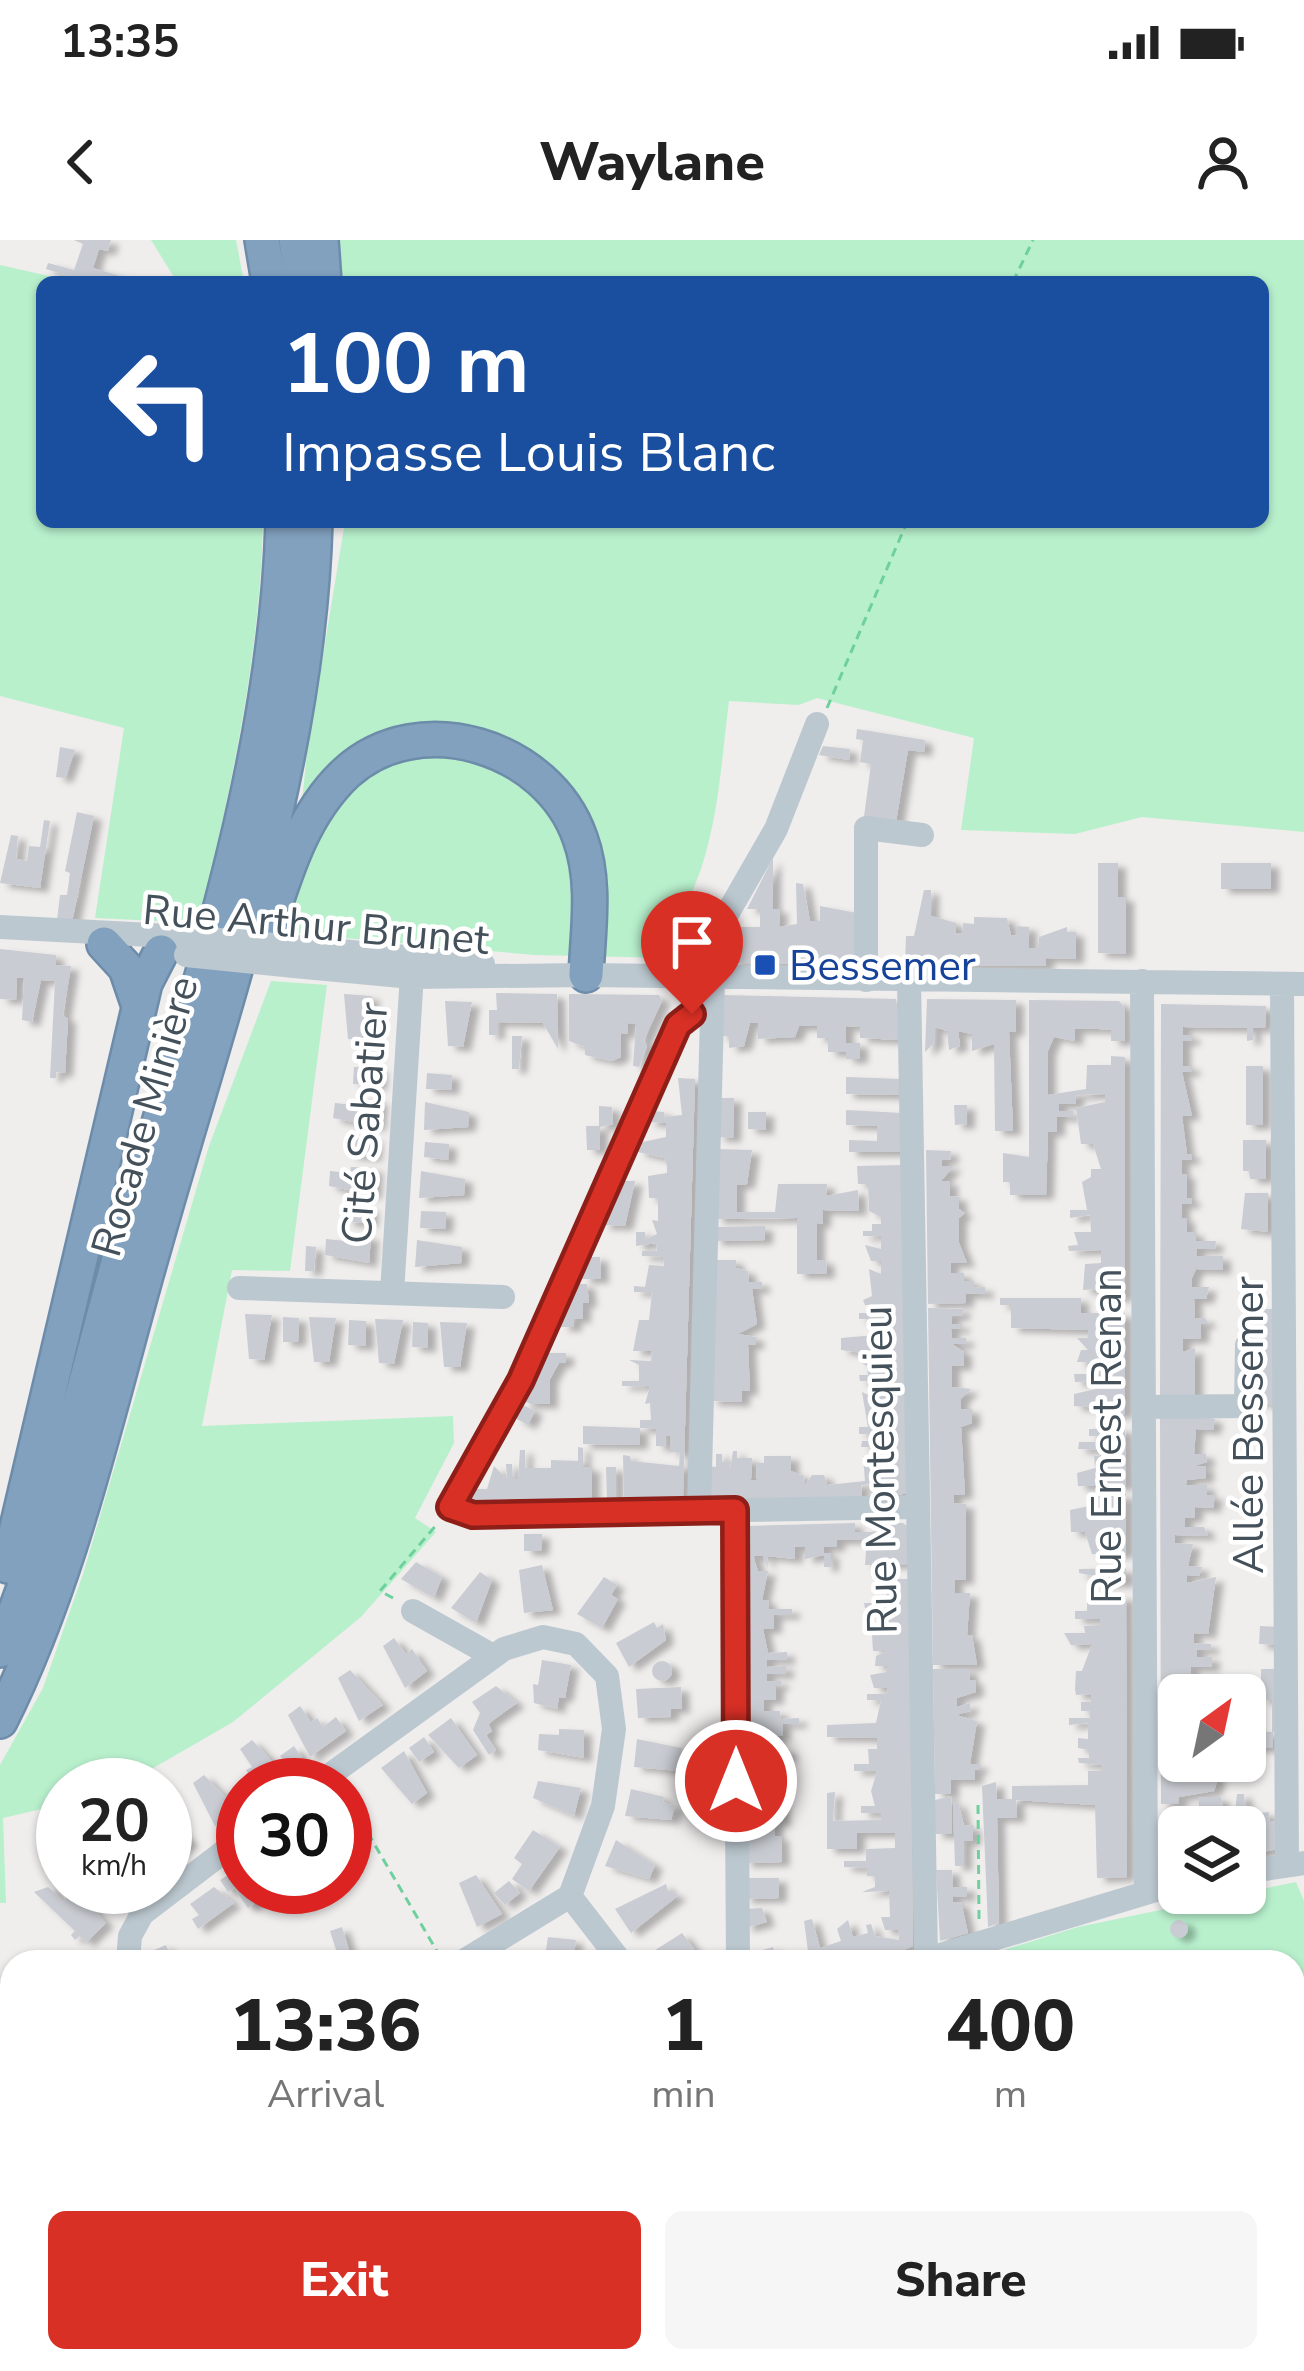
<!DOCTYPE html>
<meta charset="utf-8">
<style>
body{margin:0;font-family:"Nunito Sans",sans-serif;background:#f6f6f6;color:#222;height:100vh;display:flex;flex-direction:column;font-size:45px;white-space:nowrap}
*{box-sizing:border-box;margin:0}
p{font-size:39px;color:#767676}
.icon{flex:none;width:66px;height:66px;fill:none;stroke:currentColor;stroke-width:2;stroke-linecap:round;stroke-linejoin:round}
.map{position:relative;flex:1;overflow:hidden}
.drawer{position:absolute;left:0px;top:1710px;width:1305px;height:423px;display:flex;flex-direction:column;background:#fff;border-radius:36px 36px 0 0;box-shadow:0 3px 9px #0004}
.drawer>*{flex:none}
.top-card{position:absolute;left:36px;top:36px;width:1233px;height:252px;border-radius:18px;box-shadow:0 3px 9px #0004;background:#1a4fa0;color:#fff;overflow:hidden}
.needle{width:78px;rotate:33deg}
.tools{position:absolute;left:1158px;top:1434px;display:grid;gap:24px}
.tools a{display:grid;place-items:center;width:108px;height:108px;border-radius:18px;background:#fff;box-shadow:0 3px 9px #0004;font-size:60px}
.speed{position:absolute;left:36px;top:1518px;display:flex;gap:24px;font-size:60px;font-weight:700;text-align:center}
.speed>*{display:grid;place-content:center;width:156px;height:156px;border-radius:50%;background:#fff;box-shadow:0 3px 9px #0004;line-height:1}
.speed small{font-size:30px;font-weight:400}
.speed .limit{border:18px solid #d22;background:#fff;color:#111}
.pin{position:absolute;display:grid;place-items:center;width:102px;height:102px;color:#fff;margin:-123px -51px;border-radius:50% 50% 50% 0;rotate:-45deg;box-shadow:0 0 12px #0007}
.pin .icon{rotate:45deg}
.me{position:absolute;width:132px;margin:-66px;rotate:0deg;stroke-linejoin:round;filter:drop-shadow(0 0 9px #0008)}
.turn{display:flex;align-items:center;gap:42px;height:252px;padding:0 48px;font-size:54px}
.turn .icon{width:156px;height:156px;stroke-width:2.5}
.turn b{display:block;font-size:84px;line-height:102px}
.eta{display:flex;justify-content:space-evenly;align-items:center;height:204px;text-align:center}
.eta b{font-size:72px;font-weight:800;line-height:84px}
.primary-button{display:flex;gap:24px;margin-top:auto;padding:24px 48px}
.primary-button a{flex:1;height:138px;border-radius:18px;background:#d93025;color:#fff;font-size:48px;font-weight:800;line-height:138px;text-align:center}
.primary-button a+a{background:#f6f6f6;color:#222}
.status{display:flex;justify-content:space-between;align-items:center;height:84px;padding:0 60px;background:#fff;direction:ltr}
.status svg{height:33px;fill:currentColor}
header{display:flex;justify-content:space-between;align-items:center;height:156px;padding:0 48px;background:#fff;font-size:54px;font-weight:800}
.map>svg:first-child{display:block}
.green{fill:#b8f0cc}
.building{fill:#c9ccd2;filter:url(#shadow)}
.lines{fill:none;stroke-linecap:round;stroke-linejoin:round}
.highway-casing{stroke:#6d8caa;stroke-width:38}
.path{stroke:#6ed09d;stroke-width:3;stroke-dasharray:9 6;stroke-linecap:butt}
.minor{stroke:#bcc8d0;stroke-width:24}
.highway{stroke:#82a1bf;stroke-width:33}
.minor-bridge{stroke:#bcc8d0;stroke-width:24}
.route-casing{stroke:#8d1f18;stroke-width:30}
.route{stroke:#d93025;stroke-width:21}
.transit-dot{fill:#1a4fb4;stroke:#fff;stroke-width:4.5}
.labels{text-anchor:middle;stroke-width:9;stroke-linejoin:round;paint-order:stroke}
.street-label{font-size:42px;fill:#44515b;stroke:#fff}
.transit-label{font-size:42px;fill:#164399;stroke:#fff;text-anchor:start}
</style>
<div class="status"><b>13:35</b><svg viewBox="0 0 49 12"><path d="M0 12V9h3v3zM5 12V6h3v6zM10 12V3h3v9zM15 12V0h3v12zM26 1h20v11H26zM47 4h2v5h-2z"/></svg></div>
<header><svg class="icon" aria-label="back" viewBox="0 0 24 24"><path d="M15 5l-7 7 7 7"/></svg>Waylane<svg class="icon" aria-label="person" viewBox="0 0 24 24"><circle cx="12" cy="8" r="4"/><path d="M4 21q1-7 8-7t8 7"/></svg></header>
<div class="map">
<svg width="1304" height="2131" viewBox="0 0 1304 2131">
<defs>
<filter id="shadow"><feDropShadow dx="8" dy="4.5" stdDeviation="3" flood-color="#0004"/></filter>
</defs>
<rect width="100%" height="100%" fill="#f0eded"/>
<path class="green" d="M151,0H236L244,42H177Z
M336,0H1304V592L1142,577L1075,594L961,590L974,498L817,458L799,465L729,461C722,516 719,575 701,629C690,660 676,685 670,718L534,715L289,693L307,512L345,282H1263V42H338Z
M0,25L76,42H42V282H263C260,420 230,549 200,683L95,678L124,488L0,456Z
M271,741L327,745L290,1031L232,1030L202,1186L453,1176L454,1203L415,1278L436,1292L361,1377L233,1482L124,1545H63V1564L3,1578L6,1663H0V1525L43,1448L83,1334L209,906Z
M1296,1642L1304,1661V1975L1293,1976V1722H965L1078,1687Z"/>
<path class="building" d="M74,0H111L108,11L99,9L93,28L120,36L119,42H88L46,29L48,23L74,30L83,4Z
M857,489L925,500L924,512L908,510L895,588L863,584L871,524L860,522L863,500L856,499Z
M823,506L850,509L849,520L819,515Z
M60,507L75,510L65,538L56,537Z
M77,572L94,576L72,682L57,680L60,655H67L70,633L65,631Z
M44,580L50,581L40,648L0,643L11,595L18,596L16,619L27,621L29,606L40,607Z
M773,618V669H780L779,687L797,684L796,643L803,644L810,681H820V666L862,674V724L736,723L724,712L737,687H760V669H747Z
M1098,623H1118V657H1126V714L1098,713Z
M1221,623H1271V649H1221Z
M924,650H931V676L956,683V693H962L963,683L974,684V677L1007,678L1011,695L1017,696V686L1029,687V708H1038L1039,697L1067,687V692H1076V719L1046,718V726L905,725L906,696H914Z
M0,709L56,715V725L71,726L63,776L68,779L65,833L56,832V838H50L55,741L41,740L32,782L22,780L24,738H17L16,760L0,759Z
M496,753L557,754L558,809L543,783L497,782V795H489V770H497Z
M344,754L372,756L363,800L348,799Z
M569,754L659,755L662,761L644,800L647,806L639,827L633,826L636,784L628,783V794L621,793V817L612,821L585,815V807L569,801Z
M722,755L896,759L901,800L860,798V787L846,786V803H860V819H846V812H828V798H817V786H799L795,797L758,799V783H750L744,806L729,808V796H720Z
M927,759L1016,760V792H1009L1013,891H995L994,804L972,811V794L958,791L960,806L949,810L947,791L935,787V802L925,812Z
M1029,760L1119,761L1124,767L1125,801H1111V790L1099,789H1075V801L1054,797L1048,811V855L1086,849L1087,825H1111V816L1125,817V1057L1100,1058L1099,1049L1083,1050L1085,1024L1101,1023V1010L1069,1011L1068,1006L1078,1005L1074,992H1091L1090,975L1070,978V970H1087L1082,942L1091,937V929H1101L1093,904H1081L1076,868L1105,862V854L1076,855V864H1059V871H1073V877H1057V892H1048L1046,955H1010V942H1003V913L1029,917Z
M445,761L472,762L463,807L448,806Z
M1161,764L1266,766L1265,788H1253V800L1247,801V788L1183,787V795H1192V801H1183V826H1192V832H1182L1192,876H1182L1187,914H1192V920H1182V934H1187V958H1192V964H1182V978H1187V992H1196V1001H1216L1215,1009H1197L1196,1016H1223V1030L1196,1029L1192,1038V1047H1209L1206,1059H1194L1195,1079L1205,1078L1209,1084H1201V1099H1183V1112L1195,1108V1159L1160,1164Z
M512,796H522L519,829H512Z
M1246,826H1263V885H1246Z
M354,827L380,828L379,846L353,844Z
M427,833L452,835L451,850L426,849Z
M846,837L902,839V855L846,854Z
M678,838L695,839L683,1257L624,1262L623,1215L630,1216L631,1221L679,1226L680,1212H670V1196H666V1207L656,1206V1189L640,1188V1180H651L650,1163L645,1164L650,1146H622V1141H639V1125L629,1120L651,1121L652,1111H633L639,1080H649L652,1052H634V1046L645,1047L649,1025L664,1026L663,1017L642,1016V1011H657L656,1003L636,1006V992H645L646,999L657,994L652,980L658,981V958H649L648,936L667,933V926L664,918L638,912V903L666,897V883L647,882L653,871L664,872V877L682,875Z
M355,858L380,860L378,887L333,878L335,863L355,865Z
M718,858H734L733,898L717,897Z
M425,862L469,872L468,887L424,890Z
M954,865H967V884L955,885Z
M599,866L612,867L613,884L600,887V910H587L586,886H599Z
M846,870L902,873L903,912H849V900L877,901V886L846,885Z
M748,872H766V890L748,889Z
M350,897L375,898L374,917L349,915Z
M1243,900H1266V939H1250L1249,931H1243Z
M425,902L449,904L448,920L424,917Z
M717,909L752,910L747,944L737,945V972H775L778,944H827L826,956L858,950L859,971L823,970V984L817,983V1020H826L827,1034H797V978L715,979Z
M926,910L951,911L950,920H942V926H954L941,941H950V956L959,957V969L965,973L959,978V1003L967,1023H951V1033H964V1041H974V1048L985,1047L986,1054H966V1063L928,1064Z
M903,925L907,1253L885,1258V1247L872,1244L861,1245L862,1258L711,1260L707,1256L708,1226L716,1227V1214H722V1222H730L729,1237L733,1211H737V1218H752L751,1240H757L756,1223H764V1216H791V1231L804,1236L805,1245L812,1235H824L827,1245L865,1241L863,1216L872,1215V1207H861L862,1201H874V1194H859V1187H868L862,1152L875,1158V1150L872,1141H860L859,1135H868L867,1126L859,1122H876V1115L841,1110V1098L876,1095L873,1079H859V1073H881V1065H865L863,1060L872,1056L869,1029L881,1034V1021H871L865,1005L881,1009V996H863V991H872V984H881V977L869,971L868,944H858L857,926Z
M351,927L375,928L374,955L329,946L330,931L350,933Z
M421,931L465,939L464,955L419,958Z
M621,941H635L625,986L601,985Z
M1245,953H1268V992L1241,989Z
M347,967L371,968L370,983L346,982Z
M421,971L446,972L445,989L420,988Z
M765,986V1000L714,1001V987Z
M346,995L371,996L369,1023L325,1015L326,999L346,1001Z
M417,1000L462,1007L461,1023L415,1027Z
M306,1006L316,1007L314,1031H305Z
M587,1017H600L601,1039H582Z
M713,1020H736V1028L748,1031L749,1042H762V1049H752L757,1084L738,1094L756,1097V1105H748L750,1151H742V1162L710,1161Z
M575,1044H587L589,1063H583V1079L574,1078V1087H560Z
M1000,1058H1081V1073H1125V1174L1100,1175V1168L1074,1166V1154L1100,1148V1141L1075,1142L1074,1134H1099L1098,1122H1077L1081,1110H1088L1077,1098H1088V1090L1011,1088V1065H1000Z
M928,1068L964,1069L961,1076H952V1084H962V1089H951L952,1098H966V1104H952L964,1112V1126H952V1147L971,1149L961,1159V1169H972V1183L961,1187L965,1255H954V1263L966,1264V1340H955V1353H970L967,1396L972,1395L977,1425H933Z
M1260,1069H1279L1274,1165L1252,1160V1098H1267Z
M245,1074L272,1075L264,1120L249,1119Z
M283,1077L299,1078L298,1102H283Z
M309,1077L336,1078L329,1122H314Z
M375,1079L403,1080L394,1124L379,1123Z
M349,1080L366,1081V1106L348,1105Z
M413,1082L428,1083V1108L412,1107Z
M440,1082L467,1083L460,1127H444Z
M544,1113H566V1123H559L550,1139V1164H531L523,1161Z
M521,1164L535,1171L528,1185L515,1178Z
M1160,1169L1215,1179L1213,1190L1196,1189L1194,1214H1206L1207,1222L1194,1226H1206V1238L1187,1240L1186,1245H1207V1255H1215L1213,1268L1195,1267V1278H1185V1287H1204L1208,1296L1175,1295V1303L1193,1304L1188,1326L1202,1327L1199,1336L1187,1335V1343L1216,1337L1208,1394L1194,1393V1403L1211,1404V1410H1197V1417H1212V1427H1191V1435L1210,1436V1443H1192V1455H1179V1521H1196V1533L1217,1534V1542L1214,1551L1179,1557V1564H1161Z
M583,1186L640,1188V1205L583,1204Z
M1125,1188L1126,1246H1078L1077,1233L1095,1228L1094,1216H1100V1210L1078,1209L1079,1202H1100V1196H1089V1189Z
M578,1207L583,1208V1227H592V1262L469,1264L473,1249H487L494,1226L507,1239L506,1224H512L513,1239H518L520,1210H525V1228H551V1220L578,1221Z
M606,1227H616V1262H607Z
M1126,1254V1314H1092L1085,1292H1071L1070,1270L1094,1265V1255Z
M855,1283V1292H869L879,1291V1283H903L908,1287V1324L865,1325L867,1299L837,1300V1307H824V1313H831V1327H824V1315L805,1319V1307H795V1319L767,1316L768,1328L763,1316H753L758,1331H768L762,1360H768L769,1369H792V1375H774V1389H763L768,1413L787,1412V1420H767V1427L786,1426V1434H767V1441H781V1446H776V1460H764V1471H780L781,1479L799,1478V1484H783V1496H774V1511L789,1510V1517H772V1526H762V1539H776L780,1553L783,1582H775V1596H781L782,1622L744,1623L743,1286Z
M524,1294H542L541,1311H524Z
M416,1322L442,1337L434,1358L401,1339Z
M542,1325L553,1370L524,1373L519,1330Z
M1126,1328V1343H1100V1337L1079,1333V1329Z
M480,1332L492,1340L476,1383L451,1368Z
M604,1337L617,1345L611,1355L618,1359L602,1388L577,1374Z
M886,1339H909L913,1706L876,1722H791L789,1712L808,1711L804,1681L812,1679L820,1708L841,1701L837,1689L848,1680L853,1697L868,1693L866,1685L871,1684L875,1696L899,1700L898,1690H885L881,1677H890L889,1651L862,1652L875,1647V1636H867V1628L844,1627V1621H866V1609L895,1608V1593H857V1609H827V1553L835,1552L833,1581L881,1580V1573H861V1566H875L871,1551L877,1531H854V1524H869L868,1509H877V1498L827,1497V1485L876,1483L881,1460H867V1454H887L888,1448H874L870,1435L887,1432V1426H875L876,1416L887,1411H873L872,1395L887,1390V1381L879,1382L878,1368H865L864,1363H887Z
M1126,1356L1127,1637L1097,1638L1095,1565L1016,1560L1017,1578H997L999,1683L988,1687L982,1546L996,1542L997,1559H1012V1546L1088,1545V1531H1101V1525L1079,1523L1078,1518H1089V1510L1078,1508V1498L1088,1499V1483L1069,1485V1478H1090V1471H1081V1462H1091V1454L1076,1455L1075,1449L1076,1431H1082L1092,1404L1071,1405L1064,1393H1085L1084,1386L1100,1385V1379H1075V1371H1087V1357Z
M654,1382L657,1388L663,1384L666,1400L629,1427L616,1403Z
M1260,1386L1281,1387V1405L1259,1404Z
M394,1398L406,1414L412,1409L427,1431L405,1448L383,1406Z
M542,1420L571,1425L565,1458L559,1457L557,1469L534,1463L533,1444L538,1445Z
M652 1431a10 10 0 1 1 20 0a10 10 0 1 1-20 0Z
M933,1429H970V1440H975L976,1452L957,1458V1467L970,1463V1471L956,1475L977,1481L970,1524H980V1530H975V1540H951V1554H935Z
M1261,1429H1281V1492H1272V1460H1261Z
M350,1430L383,1465L359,1481L338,1438Z
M496,1446L517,1463L488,1484L492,1491L486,1495L496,1510L489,1515L473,1490L480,1473L472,1462Z
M681,1447L682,1469H671V1477L638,1478L636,1449Z
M300,1466L311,1482L317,1478L323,1487L336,1477L346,1491L310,1517L288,1475Z
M451,1478L477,1515L459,1528L428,1495Z
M559,1489L584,1490V1518L538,1510L539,1494L559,1495Z
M1249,1491L1273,1492V1508H1249Z
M424,1497L434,1512L419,1522L409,1508Z
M637,1499L681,1508L679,1531L634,1527Z
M252,1500L285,1535L271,1545H256L246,1530L252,1527L240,1509Z
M294,1506L304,1521L291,1531L280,1516Z
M404,1511L427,1553L412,1564L381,1528Z
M204,1535L237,1569L215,1586L193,1543Z
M706,1536L723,1538L721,1552L704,1550Z
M538,1541L581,1548L574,1576L533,1558Z
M631,1549L664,1557L663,1562L675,1566L671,1580L625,1576Z
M1237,1554H1244L1247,1585L1249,1574L1269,1572L1270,1582L1282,1580L1278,1609L1245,1616V1587H1233Z
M951,1556L952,1594H935V1560Z
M1198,1557H1221L1226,1587H1201Z
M958,1562L964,1586L973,1585V1601H964V1626H955L953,1563Z
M165,1574L191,1602L169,1618L165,1613Z
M1161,1577H1178L1179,1629L1161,1627Z
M533,1590L560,1607L529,1651L512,1639L522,1624L514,1618Z
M616,1600L655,1625L649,1639L605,1626Z
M242,1626L243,1647H294L289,1651L295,1661L287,1666L282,1658L268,1664L263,1657L248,1668L234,1648L228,1652L220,1640Z
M936,1630H952L953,1647H967V1657L953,1656V1662H961L968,1693L940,1701Z
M476,1635L502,1674L477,1687L459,1643Z
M744,1638H779V1658L744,1659Z
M509,1641L520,1653L505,1665L494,1653Z
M666,1644L668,1651L679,1655L631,1693L615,1669Z
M48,1647L63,1661L69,1655L82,1669L88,1664L106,1683L86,1703L80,1696L75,1700L71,1695L75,1691L34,1652Z
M214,1647L234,1663L198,1689L192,1679L199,1675L190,1664Z
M762,1668L767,1682L745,1688V1669Z
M1170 1689a9 9 0 1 1 18 0a9 9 0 1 1-18 0Z
M342,1687L349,1710L337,1713L330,1691Z
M682,1693L695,1710L681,1722H650L646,1716Z
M548,1697L576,1700L573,1722H544Z
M166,1705L173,1722H149L145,1714Z
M773,1707L777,1722H749L761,1717L759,1711Z
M0,1887L12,1889L6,1942L12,1941V1967L0,1969Z
M1304,2087V2131H372L517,2121H1293V2088Z"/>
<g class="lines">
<defs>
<path id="highway" d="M262,0L269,42
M296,0L302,42
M321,0L324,42
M104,704L126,728L139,766
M262,705C282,645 298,578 346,533C419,466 548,506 580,598C596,641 588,691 586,735
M8,1326L145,743L161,712
M0,1410C56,1276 87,1130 127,991C194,759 276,526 283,282
M0,1481C74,1333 108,1165 154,1007C221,769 308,531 315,282"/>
</defs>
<use href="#highway" class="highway-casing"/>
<path class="path" d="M1013,42L1033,0
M827,468L907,282
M393,1358L380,1351L438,1283
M345,1554L441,1718
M978,1565L979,1681"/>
<path class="minor" d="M0,687L188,697
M296,707L483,724
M294,726L412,737L586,735L1304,744
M698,737L707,709L776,589L817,484
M866,740V588L922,595
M909,740L926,1719
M1142,741L1146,1650
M1282,744L1287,1625
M712,772L693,774L678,785L521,1140L450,1267L473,1275L918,1267
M239,1048L503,1057
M392,1053L413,718
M1145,1167L1246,1166L1247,1105
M699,1270L713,737
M735,1270L738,1722
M413,1371L493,1416
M316,1545L504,1409L543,1397L576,1404L607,1436L614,1489L603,1566L570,1656L621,1722
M1245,1632L1304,1623
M142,1674L243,1597
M128,1722L130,1696L142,1674L128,1647
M462,1722L570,1656
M917,1722L1179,1643
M0,1985L12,1984
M1293,2004H1304
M0,2059L12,2058"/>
<use href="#highway" class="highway"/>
<path class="minor-bridge" d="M188,697L296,707
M186,715L294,726"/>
</g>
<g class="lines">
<defs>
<path id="route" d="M692,774L678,785L521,1140L450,1267L473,1275L735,1270L736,1541"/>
</defs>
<use href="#route" class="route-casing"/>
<use href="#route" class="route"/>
</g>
<rect class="transit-dot" x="753" y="713" width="24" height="24" rx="6"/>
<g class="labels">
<g class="street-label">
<text transform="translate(316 684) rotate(5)" y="15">Rue Arthur Brunet</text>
<text transform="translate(144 876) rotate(-74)" y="15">Rocade Minière</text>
<text transform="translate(364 883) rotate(-86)" y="15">Cité Sabatier</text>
<text transform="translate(1248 1185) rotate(-90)" y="15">Allée Bessemer</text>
<text transform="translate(1106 1196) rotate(-90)" y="15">Rue Ernest Renan</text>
<text transform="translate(879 1230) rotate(-91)" y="15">Rue Montesquieu</text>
</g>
<g class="transit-label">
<text x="789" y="740">Bessemer</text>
</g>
</g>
</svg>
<div class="tools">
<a><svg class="needle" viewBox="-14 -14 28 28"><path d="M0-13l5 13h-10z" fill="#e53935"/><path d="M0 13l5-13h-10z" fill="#767676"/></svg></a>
<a><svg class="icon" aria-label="layers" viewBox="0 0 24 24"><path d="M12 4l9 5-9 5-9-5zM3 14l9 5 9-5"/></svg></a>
</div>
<div class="speed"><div>20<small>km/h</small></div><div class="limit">30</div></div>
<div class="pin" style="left:692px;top:774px;background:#d93025"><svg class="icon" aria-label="arrive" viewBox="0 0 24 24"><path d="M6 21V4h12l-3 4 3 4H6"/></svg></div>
<svg class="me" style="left:736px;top:1541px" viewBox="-20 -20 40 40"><circle r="17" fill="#d93025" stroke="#fff" stroke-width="3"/><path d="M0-11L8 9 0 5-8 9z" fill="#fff"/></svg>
<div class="top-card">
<div class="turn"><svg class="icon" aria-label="left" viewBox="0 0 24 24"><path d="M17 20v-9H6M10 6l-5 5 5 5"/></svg><div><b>100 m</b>Impasse Louis Blanc</div></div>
</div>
<section class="drawer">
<div class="eta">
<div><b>13:36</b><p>Arrival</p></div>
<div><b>1</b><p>min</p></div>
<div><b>400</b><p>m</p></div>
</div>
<div class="primary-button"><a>Exit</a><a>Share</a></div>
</section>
</div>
